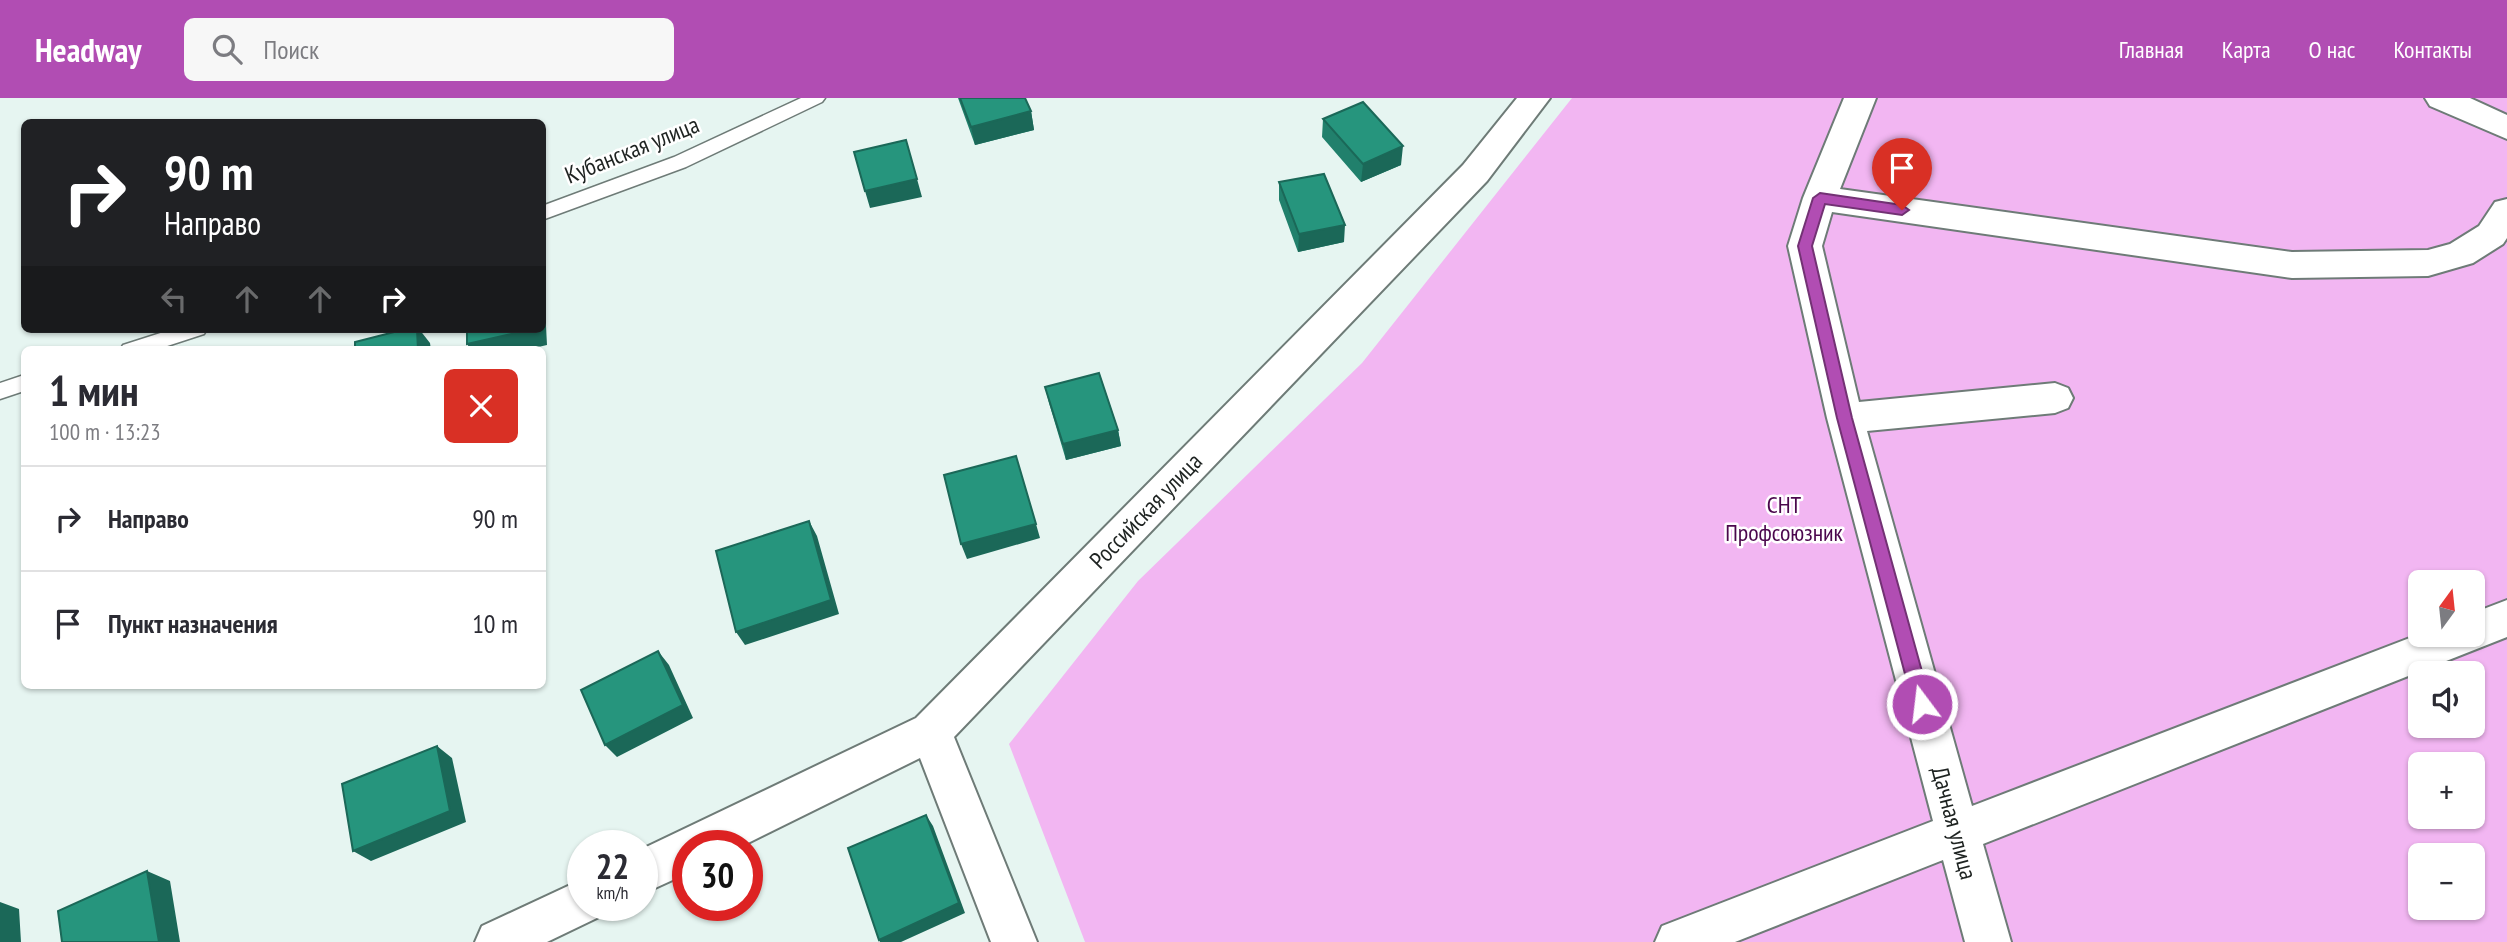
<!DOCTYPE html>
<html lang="ru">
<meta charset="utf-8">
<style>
body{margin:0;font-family:"PT Sans Narrow",sans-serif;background:#f7f7f7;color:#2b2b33;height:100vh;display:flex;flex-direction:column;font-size:26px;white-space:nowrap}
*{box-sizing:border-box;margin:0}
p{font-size:23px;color:#7c7c81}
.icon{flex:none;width:38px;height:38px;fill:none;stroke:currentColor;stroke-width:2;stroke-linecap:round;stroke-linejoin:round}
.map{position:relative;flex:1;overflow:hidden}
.drawer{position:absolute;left:21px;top:248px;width:525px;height:343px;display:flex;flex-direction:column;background:#fff;border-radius:10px;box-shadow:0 2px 5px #0004}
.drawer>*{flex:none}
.banner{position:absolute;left:21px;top:21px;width:525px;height:214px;border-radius:10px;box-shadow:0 2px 5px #0004;background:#202124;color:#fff;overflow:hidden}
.needle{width:46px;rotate:15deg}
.tools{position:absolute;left:2408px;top:472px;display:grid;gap:14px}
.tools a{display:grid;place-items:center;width:77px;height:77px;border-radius:10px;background:#fff;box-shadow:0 2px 5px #0004;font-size:35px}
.speed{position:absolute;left:567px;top:732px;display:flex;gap:14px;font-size:35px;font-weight:700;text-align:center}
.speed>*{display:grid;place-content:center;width:91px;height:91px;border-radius:50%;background:#fff;box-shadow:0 2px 5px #0004;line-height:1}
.speed small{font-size:18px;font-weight:400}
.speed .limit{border:10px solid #d22;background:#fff;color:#111}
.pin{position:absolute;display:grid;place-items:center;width:60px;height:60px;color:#fff;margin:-72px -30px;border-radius:50% 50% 50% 0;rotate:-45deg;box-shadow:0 0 7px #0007}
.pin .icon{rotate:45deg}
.me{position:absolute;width:77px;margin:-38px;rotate:345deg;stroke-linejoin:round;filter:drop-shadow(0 0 5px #0008)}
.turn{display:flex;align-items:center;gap:24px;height:147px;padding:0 28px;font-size:32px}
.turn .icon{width:91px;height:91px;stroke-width:2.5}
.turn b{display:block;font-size:49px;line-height:60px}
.lanes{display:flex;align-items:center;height:66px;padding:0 28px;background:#0003;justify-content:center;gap:35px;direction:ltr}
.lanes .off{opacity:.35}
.round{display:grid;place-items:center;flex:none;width:74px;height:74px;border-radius:10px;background:#f7f7f7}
.head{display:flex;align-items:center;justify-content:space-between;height:119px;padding:0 28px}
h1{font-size:42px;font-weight:700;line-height:52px}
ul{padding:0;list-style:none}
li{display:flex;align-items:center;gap:21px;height:105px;padding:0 28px;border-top:2px solid #e1e1e2}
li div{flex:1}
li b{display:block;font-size:26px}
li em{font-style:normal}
header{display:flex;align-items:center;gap:42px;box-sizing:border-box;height:98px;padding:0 35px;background:#b14db3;color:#fff}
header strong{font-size:33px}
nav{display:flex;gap:38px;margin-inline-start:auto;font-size:24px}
.search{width:490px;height:63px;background:#f7f7f7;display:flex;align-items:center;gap:18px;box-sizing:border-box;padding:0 24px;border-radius:10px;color:#7c7c81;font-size:26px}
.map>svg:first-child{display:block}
.green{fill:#f2b6f2;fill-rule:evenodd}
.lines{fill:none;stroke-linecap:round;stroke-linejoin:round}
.service-casing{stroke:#6e7b77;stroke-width:3}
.minor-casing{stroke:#6e7b77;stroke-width:4}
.service{fill:#fff;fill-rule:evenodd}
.minor{fill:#fff;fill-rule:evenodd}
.wall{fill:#21806c}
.shaded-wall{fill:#1b6858}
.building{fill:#26957d;stroke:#1b6858;stroke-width:2}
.route{fill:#b14db3;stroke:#733274;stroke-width:2}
.labels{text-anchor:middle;stroke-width:5;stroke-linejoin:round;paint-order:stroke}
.street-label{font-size:24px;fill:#1e2321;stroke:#fff}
.park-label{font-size:24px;fill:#4b074d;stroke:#fff}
</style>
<header>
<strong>Headway</strong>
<div class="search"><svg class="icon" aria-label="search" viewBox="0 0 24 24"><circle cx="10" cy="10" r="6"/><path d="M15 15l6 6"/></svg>Поиск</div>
<nav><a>Главная</a><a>Карта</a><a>О нас</a><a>Контакты</a></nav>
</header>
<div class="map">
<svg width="2507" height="844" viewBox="0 0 2507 844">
<rect width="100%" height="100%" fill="#e6f5f1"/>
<path class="green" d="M1572,0H2507V844H1085L1009,646L1138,483L1362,265ZM2420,485H2473V537H2420ZM2420,576H2473V628H2420ZM2420,667H2473V719H2420ZM2420,758H2473V810H2420Z"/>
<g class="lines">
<defs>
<path id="service" d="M801,0H825L822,4L686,69L542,122V108L674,59Z
M173,231H207L204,236L155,252H120L123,247Z
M24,277V293L0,301V285Z"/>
<path id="minor" d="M1517,0H1550L1487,83L954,639L1037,844H991L920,660L744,747H688V775L642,796V751L916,620L1463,67Z
M1844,0H1876L1840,91L2292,154L2428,152L2450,146L2479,128L2495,104L2507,101V140L2503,146L2473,165L2428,178L2292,180L1832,114L1822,148L1859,304L2055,285L2068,290L2073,300L2068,310L2055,315L1867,333L1972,708L2420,536L2473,537V515L2507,502V539L1983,746L2011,844H1965L1943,762L1735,844H1655L1662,828L1933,723L1827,320L1788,148L1803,100Z
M2425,0H2470L2507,17V41L2430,8Z
M583,781V807H604L599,819L547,844H475L482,828Z"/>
</defs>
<use href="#service" class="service-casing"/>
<use href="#minor" class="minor-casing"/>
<use href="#service" class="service"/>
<use href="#minor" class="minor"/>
</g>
<path class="wall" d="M958,0H1025L1031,13L1034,32L975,47Z
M1323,21L1401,67L1361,84L1322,39Z
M1279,84L1344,144L1298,154L1279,102Z
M1045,289L1118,332L1121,348L1066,362L1049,305Z"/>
<path class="shaded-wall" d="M1031,13L1034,32L975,47L971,29Z
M1403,48L1401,67L1361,84L1363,66Z
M917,81L922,99L870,110L865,93Z
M1345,127L1344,144L1298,154L1299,136Z
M542,205L545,209L547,247L525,252H471L467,246L533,231H542Z
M417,231H419L430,245L431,252H418Z
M1118,332L1121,348L1066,362L1063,346Z
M809,423L817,438L839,516L745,547L736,534Z
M1036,426L1040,440L967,461L961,446Z
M658,553L669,567L693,620L617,659L605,647Z
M437,648L452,660L466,724L371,763L353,753Z
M926,717L933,728L965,815L901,844H880L879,842Z
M147,773L170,783L180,844H159Z
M0,804L19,811L21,844H0Z"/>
<path class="building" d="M960,0H1025L1031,13L971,29Z
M1363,4L1403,48L1363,66L1323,21Z
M906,42L917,81L865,93L854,54Z
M1324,76L1345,127L1299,136L1279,84Z
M406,231H417L418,252H355V244Z
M467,231H533L467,246Z
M1099,275L1118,332L1063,346L1045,289Z
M1016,358L1036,426L961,446L944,377Z
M809,423L831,502L736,534L716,453Z
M658,553L683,607L605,647L581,592Z
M437,648L450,713L353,753L342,686Z
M926,717L959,805L879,842L848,750Z
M147,773L159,844H62L58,813Z"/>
<path class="route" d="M1820,95L1902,107L1909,112L1902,117L1825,106L1812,148L1852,320L1931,606L1928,611L1922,614L1916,611L1913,606L1837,320L1798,148L1813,100Z"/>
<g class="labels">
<g class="street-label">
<text transform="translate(632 52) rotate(-22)" y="8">Кубанская улица</text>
<text transform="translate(1146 413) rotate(-46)" y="8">Российская улица</text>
<text transform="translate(1954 725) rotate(75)" y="8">Дачная улица</text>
</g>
<g class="park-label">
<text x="1784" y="415">СНТ<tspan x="1784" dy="28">Профсоюзник</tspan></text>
</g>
</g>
</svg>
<div class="tools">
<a><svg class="needle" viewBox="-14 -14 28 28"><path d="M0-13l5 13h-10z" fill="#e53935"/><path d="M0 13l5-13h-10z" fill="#7c7c81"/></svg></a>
<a><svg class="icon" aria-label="sound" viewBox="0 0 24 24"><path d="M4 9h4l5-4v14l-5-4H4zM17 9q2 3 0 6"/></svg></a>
<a>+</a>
<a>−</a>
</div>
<div class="speed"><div>22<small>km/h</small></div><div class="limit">30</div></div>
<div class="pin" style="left:1902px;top:112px;background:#d93025"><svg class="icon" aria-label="arrive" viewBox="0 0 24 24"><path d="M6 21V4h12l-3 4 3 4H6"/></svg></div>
<svg class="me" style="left:1922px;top:606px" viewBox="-20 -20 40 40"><circle r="17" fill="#b14db3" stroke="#fff" stroke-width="3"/><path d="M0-11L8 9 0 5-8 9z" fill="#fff"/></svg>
<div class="banner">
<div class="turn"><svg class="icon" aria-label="right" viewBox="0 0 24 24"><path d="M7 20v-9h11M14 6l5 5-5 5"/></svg><div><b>90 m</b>Направо</div></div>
<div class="lanes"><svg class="icon off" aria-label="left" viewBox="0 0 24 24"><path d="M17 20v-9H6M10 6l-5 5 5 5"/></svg><svg class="icon off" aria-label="ahead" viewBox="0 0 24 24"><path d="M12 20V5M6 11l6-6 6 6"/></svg><svg class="icon off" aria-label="ahead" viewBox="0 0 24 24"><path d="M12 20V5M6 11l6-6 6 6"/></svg><svg class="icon" aria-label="right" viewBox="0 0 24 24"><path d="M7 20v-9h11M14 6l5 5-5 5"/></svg></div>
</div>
<section class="drawer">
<div class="head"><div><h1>1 мин</h1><p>100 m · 13:23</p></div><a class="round" style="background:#d93025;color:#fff"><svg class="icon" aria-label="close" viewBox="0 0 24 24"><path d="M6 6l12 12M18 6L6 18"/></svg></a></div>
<ul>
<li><svg class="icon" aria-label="right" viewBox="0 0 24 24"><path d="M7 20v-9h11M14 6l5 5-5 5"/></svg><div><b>Направо</b></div><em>90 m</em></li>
<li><svg class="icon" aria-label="arrive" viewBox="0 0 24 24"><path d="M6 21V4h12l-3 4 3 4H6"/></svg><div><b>Пункт назначения</b></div><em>10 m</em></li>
</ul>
</section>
</div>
